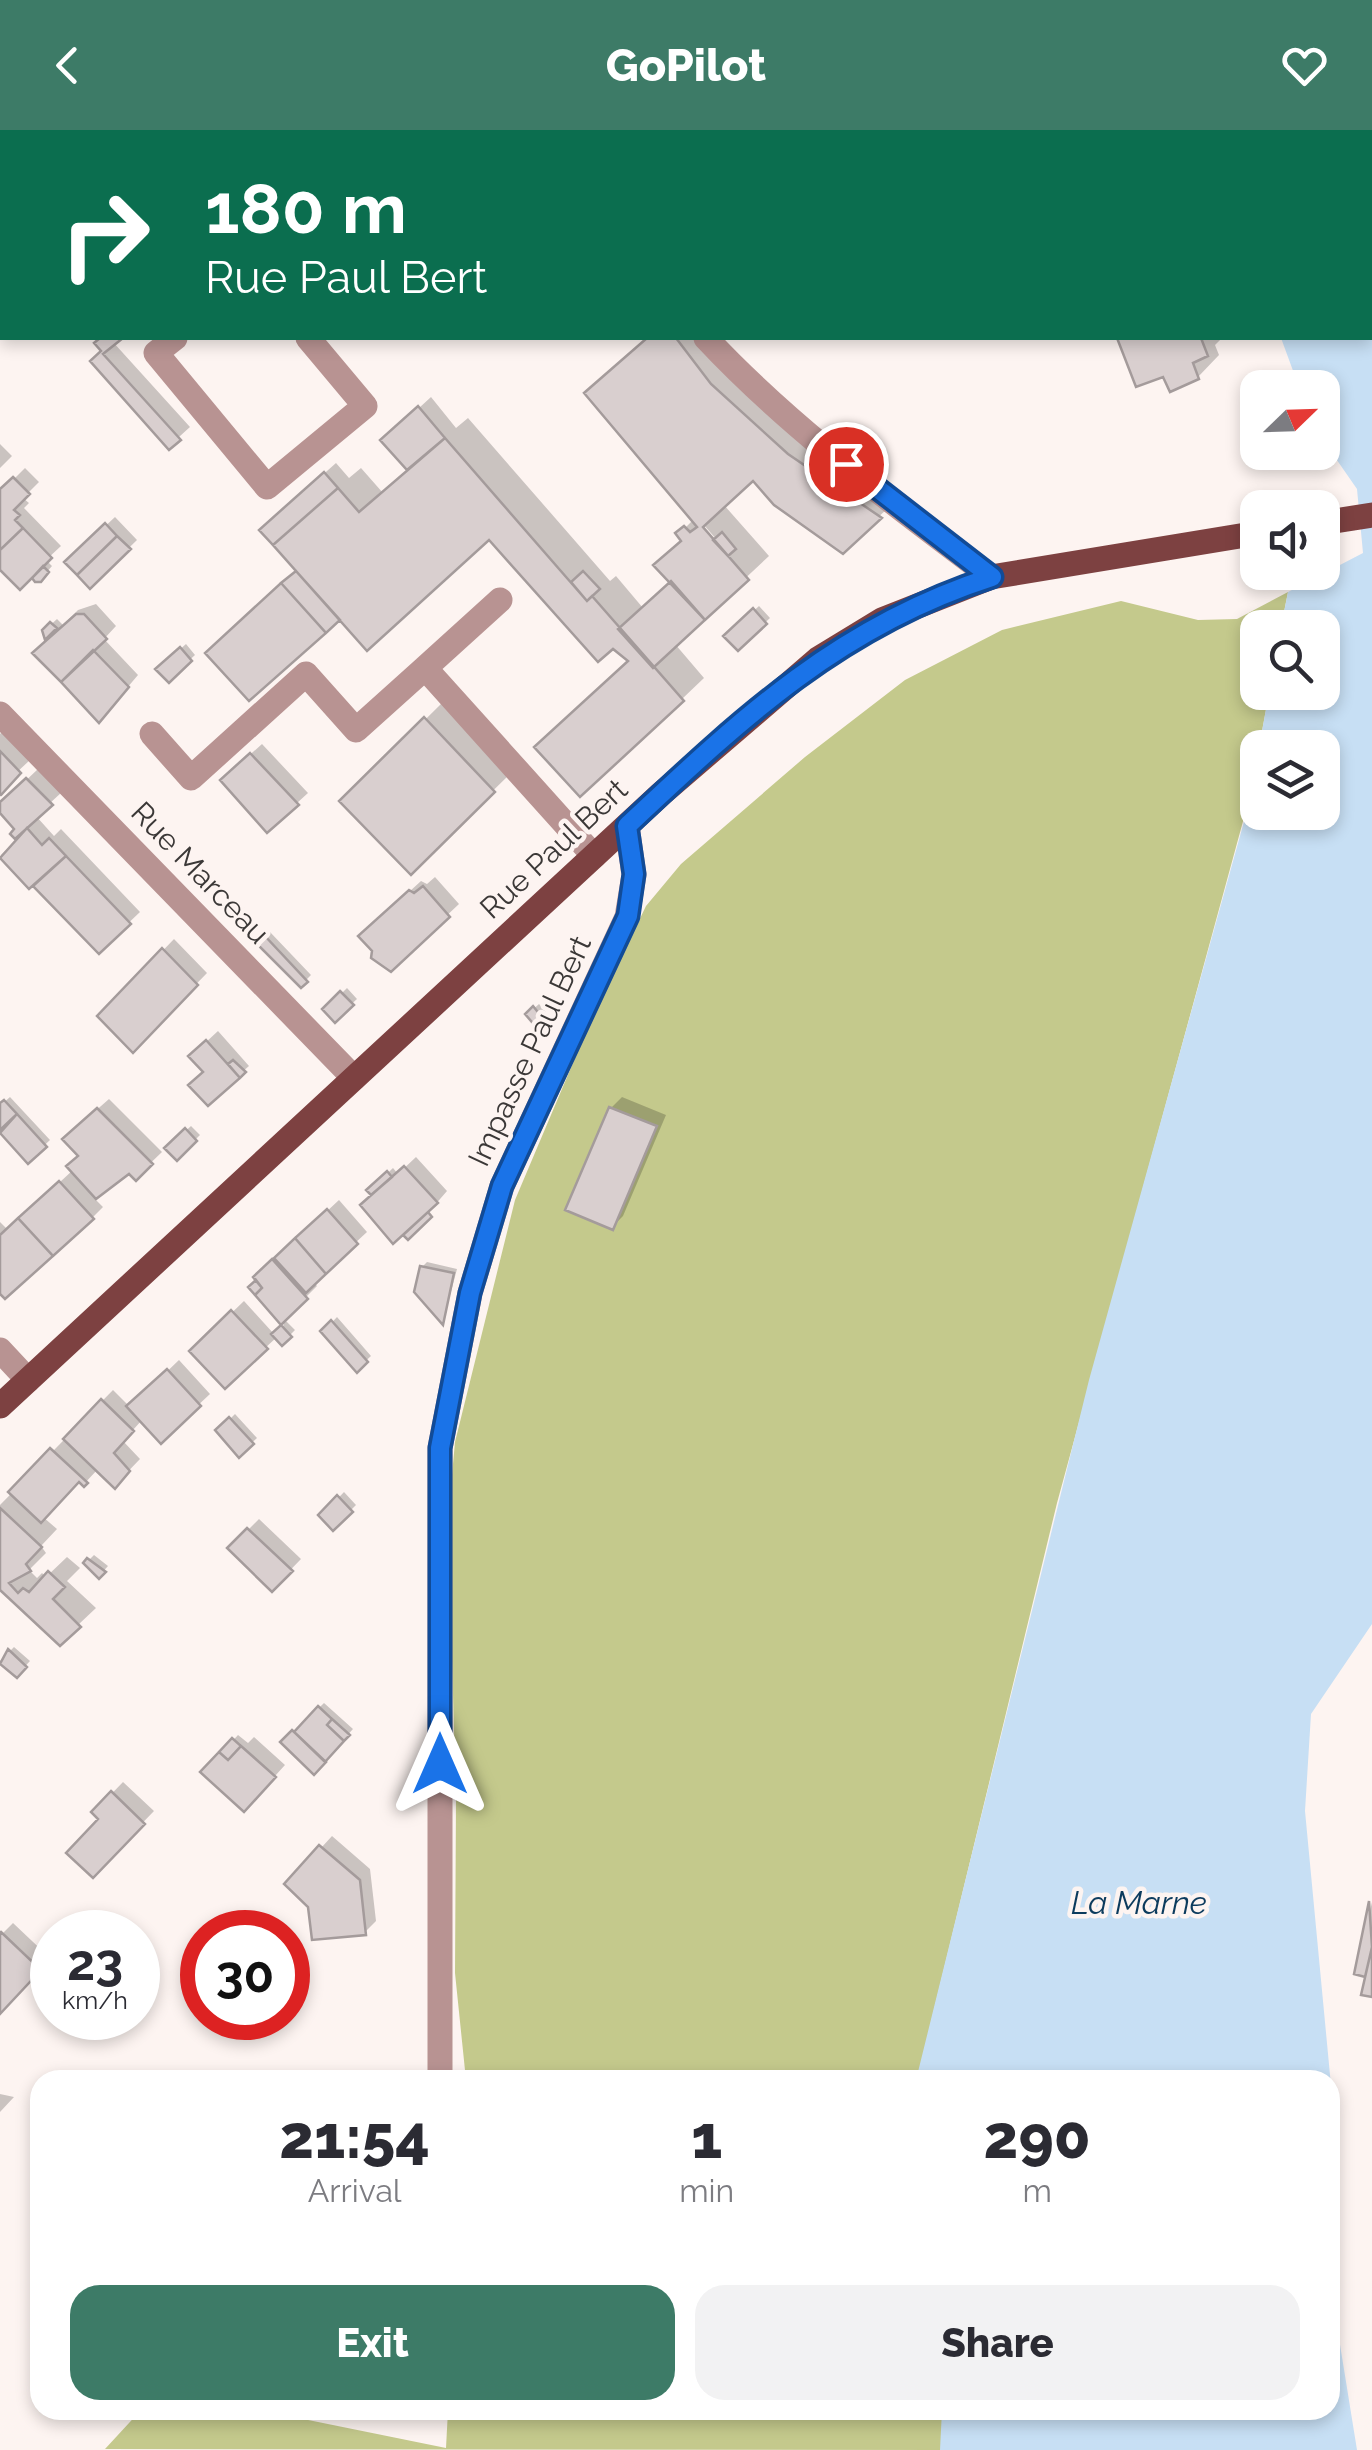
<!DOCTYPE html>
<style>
body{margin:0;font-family:Raleway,sans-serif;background:#f2f2f3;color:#2b2b33;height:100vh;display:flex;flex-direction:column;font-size:38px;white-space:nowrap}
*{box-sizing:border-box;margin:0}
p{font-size:32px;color:#7c7c81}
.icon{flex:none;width:55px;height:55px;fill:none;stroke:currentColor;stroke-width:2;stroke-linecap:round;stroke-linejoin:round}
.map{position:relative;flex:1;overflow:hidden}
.drawer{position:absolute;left:30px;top:1940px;width:1310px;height:350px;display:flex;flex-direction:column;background:#fff;border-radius:30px;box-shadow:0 5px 15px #0003}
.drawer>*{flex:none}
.top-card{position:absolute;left:0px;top:0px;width:1372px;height:210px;box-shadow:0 5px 15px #0003;background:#0b6e4f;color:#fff;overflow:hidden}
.needle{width:65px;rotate:67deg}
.controls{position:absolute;left:1240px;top:240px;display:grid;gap:20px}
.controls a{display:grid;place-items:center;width:100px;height:100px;border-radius:20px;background:#fff;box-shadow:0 5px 15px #0003;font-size:50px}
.speed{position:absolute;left:30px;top:1780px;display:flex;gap:20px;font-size:50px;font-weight:700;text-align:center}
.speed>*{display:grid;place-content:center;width:130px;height:130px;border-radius:50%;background:#fff;box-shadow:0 5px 15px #0003;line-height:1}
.speed small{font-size:25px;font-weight:400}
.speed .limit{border:15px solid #d22;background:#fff;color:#111}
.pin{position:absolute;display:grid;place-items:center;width:85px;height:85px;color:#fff;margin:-42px;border:5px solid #fff;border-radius:50%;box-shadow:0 2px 10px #0007}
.me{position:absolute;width:110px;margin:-55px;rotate:0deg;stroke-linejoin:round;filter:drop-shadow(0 0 8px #0008)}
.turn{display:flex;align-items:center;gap:35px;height:210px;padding:0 40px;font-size:45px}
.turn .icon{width:130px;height:130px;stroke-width:2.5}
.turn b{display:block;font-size:70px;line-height:85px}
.eta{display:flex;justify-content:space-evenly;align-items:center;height:170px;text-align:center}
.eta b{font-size:60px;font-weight:800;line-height:70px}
.primary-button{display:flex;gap:20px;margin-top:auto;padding:20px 40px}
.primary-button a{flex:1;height:115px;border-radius:30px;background:#3d7b67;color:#fff;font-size:40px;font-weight:800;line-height:115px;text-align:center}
.primary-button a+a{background:#f2f2f3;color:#2b2b33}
header{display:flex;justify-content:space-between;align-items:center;height:130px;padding:0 40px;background:#3d7b67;color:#fff;font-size:45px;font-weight:800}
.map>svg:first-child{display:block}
.green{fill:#c4c98c}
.water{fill:#c7dff4}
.shadow{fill:#0003}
.building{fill:#d9cfcf;stroke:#a49b9b;stroke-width:2.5}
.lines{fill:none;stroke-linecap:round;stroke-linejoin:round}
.minor{stroke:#b89392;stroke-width:25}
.major{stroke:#7d4141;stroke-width:25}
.route-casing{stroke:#114b97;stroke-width:25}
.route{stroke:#1a73e8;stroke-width:18}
.labels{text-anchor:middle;stroke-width:9;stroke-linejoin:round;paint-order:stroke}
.street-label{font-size:30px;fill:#3b3837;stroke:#fdf4f1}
.water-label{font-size:32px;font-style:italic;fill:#0c3b5d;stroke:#fdf4f1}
</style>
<header><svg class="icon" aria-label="back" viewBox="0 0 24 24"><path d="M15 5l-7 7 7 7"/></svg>GoPilot<svg class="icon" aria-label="heart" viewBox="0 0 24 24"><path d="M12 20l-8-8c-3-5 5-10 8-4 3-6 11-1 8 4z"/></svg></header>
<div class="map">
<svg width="1372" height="2320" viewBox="0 0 1372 2320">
<rect width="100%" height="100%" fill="#fdf4f1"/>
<path class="green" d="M1288,462L1281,497L1258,498V562L1269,563L1251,662L1057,1373L917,1950H466L455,1843L456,1670L448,1389L455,1312L515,1070L592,888L646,776L681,734L805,627L905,550L1002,500L1121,471L1198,490L1237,489Z
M141,2280H259L446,2318L448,2280H943L942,2320L105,2319Z"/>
<path class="water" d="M1203,0H1372V1494L1311,1584L1305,1681L1332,1966L1337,2196L1357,2320H940L942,2280H1330V1950H916L1089,1250L1250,670L1257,626L1258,682H1322V618L1259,617L1269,563L1322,562V498L1281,497L1288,462L1363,423L1357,359L1323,310L1322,258L1299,257L1281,208H1370V2Z"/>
<path class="shadow" d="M1000,0H1148L1149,2H1002Z
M103,208H119L113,212L190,297L169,316L93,231L104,220L97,213Z
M648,208H714L732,232L902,365L843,420L754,348L724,375L769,426L675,514L704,548L682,569L489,406L340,487L225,506L298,440L273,389L336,333L349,348L361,338L383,363L410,339L384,310L431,267L456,298L468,288L610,451L616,446L643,478L673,452L683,409L679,404L693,390L713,413L717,410L696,386L609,241Z
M1119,208H1222L1215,215L1219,225L1198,247L1164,243L1138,254Z
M0,314L12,326L0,338Z
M25,338L39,352L23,368L29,373L24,378L61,416L46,430L52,436L40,450L0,436V363Z
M115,387L137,410L90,456L67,432Z
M96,474L116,496L104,509L138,545L110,578L47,511L45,500L57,489L63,495L78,480Z
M759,476L770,488L738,518L727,506Z
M186,514L195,525L169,549L158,539Z
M442,573L510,644L411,741L343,671Z
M2,602L30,630L0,658V604Z
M262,614L308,663L297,673L234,639Z
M38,639L62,662L36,686L54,706L61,699L140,782L99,821L1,725L18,709L14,704L18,700L0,675Z
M435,747L459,774L390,839L379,833L361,806L421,751L427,754Z
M270,802L311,845L301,855L260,813Z
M174,809L207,843L133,919L100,886Z
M347,858L357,869L335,889L326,879Z
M539,874L548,884L538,895L528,884Z
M218,901L249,936L208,972L206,941L191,926Z
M10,967L50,1010L28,1031L0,999V976Z
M622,967L666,985L623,1086L612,1097L611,978Z
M109,969L162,1022L136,1047L129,1040L94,1068L103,1077L92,1088L0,1160V1092L8,1100L73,1040L80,1026L76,998Z
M191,996L200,1005L177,1028L167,1018Z
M416,1027L447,1061L408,1106L417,1095L370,1060L393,1038L398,1044Z
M339,1070L367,1102L313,1152L317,1156L284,1189L295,1200L282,1213L277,1207L225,1255L192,1221L244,1171L274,1204L284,1195L251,1157L267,1137Z
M427,1132L457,1139L443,1192L422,1137Z
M337,1187L371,1226L357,1239L324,1201Z
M179,1230L210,1264L161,1310L142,1290L123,1311L140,1329L115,1355L98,1339L84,1354L79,1349L43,1387L57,1399L41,1416L46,1423L29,1440L37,1448L42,1443L46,1447L67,1427L80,1438L67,1451L96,1478L60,1512L0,1456V1375L113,1260L130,1277Z
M235,1284L257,1308L239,1324L219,1300Z
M344,1362L356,1375L333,1398L322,1385Z
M259,1389L301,1429L272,1459L230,1418Z
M94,1425L108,1436L99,1446L86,1433Z
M14,1517L30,1531L17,1545L0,1531Z
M324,1573L353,1599L314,1642L284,1612Z
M238,1605L248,1613L254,1607L285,1635L255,1668L204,1642Z
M123,1652L154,1681L93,1744L102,1689L94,1682Z
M332,1706L370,1739L376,1791L365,1802L311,1776L288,1754Z
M1372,1772V1864L1370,1839L1364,1845L1357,1842Z
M13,1793L50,1828L0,1881V1806Z
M0,1964L14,1967L0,1982Z"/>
<path class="building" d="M304,0H351L353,2H301Z
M733,0H797L793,2Z
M733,0H797L793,2Z
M997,0H1110L1111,2H999Z
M100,208H123L103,224L181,310L169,320L90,231L101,221L94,213Z
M647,208H676L711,254L788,324L882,388L843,424L774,375L753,351L703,397L749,450L705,490L653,435L681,411L675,403L684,396L690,402L697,397L584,263Z
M1117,208H1201L1208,226L1193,233L1199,249L1170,262L1163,247L1136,257Z
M418,276L445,308L407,340L380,310Z
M445,308L587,471L592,466L684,571L580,667L534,617L628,531L613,519L598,532L489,410L367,521L273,415L338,358L359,382Z
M324,342L338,358L273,415L259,400Z
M13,347L30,364L14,380L20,385L15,390L23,398L0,420V359Z
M105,393L117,406L77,445L64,432Z
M23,398L52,428L20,460L0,440V420Z
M722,402L736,419L728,426L713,410Z
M117,406L131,419L90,459L77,445Z
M43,436L49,442L41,452H35L32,448Z
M296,441L340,490L326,503L281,453Z
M583,441L600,459L587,471L571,452Z
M671,451L705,490L653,538L618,499Z
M281,453L326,503L249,571L205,523Z
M753,478L767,494L738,521L723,506Z
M76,484H84L107,509L61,552L32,523Z
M50,492L57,498L45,510L42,500Z
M180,517L192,531L169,553L155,539Z
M93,520L129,557L99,593L61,552Z
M424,587L495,662L411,745L339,671Z
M0,621L21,643L1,665H0Z
M250,623L299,675L267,703L220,650Z
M26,648L53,675L15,709L10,704L14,699L0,683V672Z
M27,698L42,715L49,708L66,726L29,759L0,728Z
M66,726L131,794L99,824L33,756Z
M423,756L450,787L391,842L371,828L372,821L358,806L409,760L414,763Z
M264,805L308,852L301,858L256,813Z
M162,818L198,855L133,923L97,886Z
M340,861L354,875L335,893L322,879Z
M533,876L545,891L537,898L525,884Z
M206,910L240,948L208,976L188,955L203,942L188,926Z
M233,930L246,942L240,948L228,934Z
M4,970L17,984L0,1000V973Z
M609,977L657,996L613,1100L565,1080Z
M97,978L153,1034L136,1051L129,1044L96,1069L66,1036L78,1026L62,1009Z
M17,984L47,1017L28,1034L0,1003Z
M185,998L197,1011L177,1031L164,1018Z
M404,1036L438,1073L393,1114L360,1075Z
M387,1041L392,1047L371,1065L366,1060Z
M59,1051L94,1089L53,1126L18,1088Z
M327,1079L358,1114L326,1144L295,1108Z
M428,1082L432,1087L408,1110L403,1105Z
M18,1088L53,1126L5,1169L0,1164V1105Z
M295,1108L326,1144L306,1163L274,1128Z
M272,1129L308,1169L281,1195L255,1165L262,1158L253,1147Z
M420,1136L454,1143L443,1195L414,1162Z
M256,1150L262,1158L255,1165L248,1157Z
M231,1180L268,1219L225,1259L189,1221Z
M331,1190L368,1232L357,1243L320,1201Z
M281,1195L292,1207L282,1216L271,1204Z
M167,1239L201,1276L161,1314L126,1276Z
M101,1269L134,1301L114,1323L130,1341L115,1359L63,1309Z
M229,1287L254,1314L239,1328L215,1300Z
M50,1318L88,1353L84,1357L79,1352L41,1393L8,1362Z
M337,1365L353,1382L333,1401L318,1385Z
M0,1378L42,1417L26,1434L31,1441L9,1453L18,1463L23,1458L29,1462L48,1441L65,1457L53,1469L81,1497L60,1516L0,1460Z
M247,1398L293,1441L272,1462L227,1418Z
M87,1428L106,1442L99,1449L83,1433Z
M8,1519L27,1537L17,1548L0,1534Z
M318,1576L332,1589L327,1595L344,1611L325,1632L294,1602Z
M332,1589L350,1605L344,1611L327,1595Z
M292,1600L326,1632L314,1645L280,1612Z
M232,1608L241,1616L228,1630L219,1622Z
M241,1616L276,1647L244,1682L200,1642L219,1622L228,1630Z
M111,1661L145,1694L93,1748L66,1723L98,1689L91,1682Z
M319,1715L360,1750L366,1805L312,1810L308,1777L284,1754Z
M1369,1771L1372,1817L1365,1847L1354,1844Z
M1,1802L41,1840L0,1884V1803Z
M1372,1817V1867L1361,1865Z"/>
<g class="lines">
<path class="minor" d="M548,0L550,2
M418,2L421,0
M175,208L156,223L267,357L365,276L308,208
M706,208C791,299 892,372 991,447
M425,538L500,470
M0,584L354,948
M152,604L191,648L306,544L356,600L425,538L594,726
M0,1220L28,1250
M440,1950V1318L470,1163L502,1056L627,787L634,745L627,696"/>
<path class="major" d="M1322,393L1372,385
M0,1276L661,664L818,529L882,490L991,447L1258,403"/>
</g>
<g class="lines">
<defs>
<path id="route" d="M440,1634V1318L470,1163L502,1056L628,786L634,744L627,696C741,589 839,496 992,447L846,334"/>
</defs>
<use href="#route" class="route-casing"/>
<use href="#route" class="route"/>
</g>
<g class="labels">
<g class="street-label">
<text transform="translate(554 719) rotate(-43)" y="10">Rue Paul Bert</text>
<text transform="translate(200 743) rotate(46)" y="10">Rue Marceau</text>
<text transform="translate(530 921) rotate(-65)" y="10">Impasse Paul Bert</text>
</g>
<g class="water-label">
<text x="1139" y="1784">La Marne</text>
</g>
</g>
</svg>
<div class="controls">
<a><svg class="needle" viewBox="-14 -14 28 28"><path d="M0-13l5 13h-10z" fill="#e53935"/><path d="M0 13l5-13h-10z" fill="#7c7c81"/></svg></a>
<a><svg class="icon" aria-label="sound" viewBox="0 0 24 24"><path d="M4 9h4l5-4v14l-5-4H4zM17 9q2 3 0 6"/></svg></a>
<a><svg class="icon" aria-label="search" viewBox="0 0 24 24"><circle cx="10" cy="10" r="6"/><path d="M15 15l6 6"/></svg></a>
<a><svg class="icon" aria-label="layers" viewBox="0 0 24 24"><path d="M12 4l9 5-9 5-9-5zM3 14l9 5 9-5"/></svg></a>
</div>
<div class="speed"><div>23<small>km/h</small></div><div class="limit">30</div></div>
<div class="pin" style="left:846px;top:334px;background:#d93025"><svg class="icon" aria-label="arrive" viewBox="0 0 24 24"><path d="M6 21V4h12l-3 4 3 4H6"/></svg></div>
<svg class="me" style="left:440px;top:1634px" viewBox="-20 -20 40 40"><path d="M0-17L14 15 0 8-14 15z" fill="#1a73e8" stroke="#fff" stroke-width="4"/></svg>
<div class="top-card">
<div class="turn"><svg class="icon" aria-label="right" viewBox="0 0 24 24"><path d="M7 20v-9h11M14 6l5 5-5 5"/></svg><div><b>180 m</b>Rue Paul Bert</div></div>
</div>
<section class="drawer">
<div class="eta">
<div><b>21:54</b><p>Arrival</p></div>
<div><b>1</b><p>min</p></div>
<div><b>290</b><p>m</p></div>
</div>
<div class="primary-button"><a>Exit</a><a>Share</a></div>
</section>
</div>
